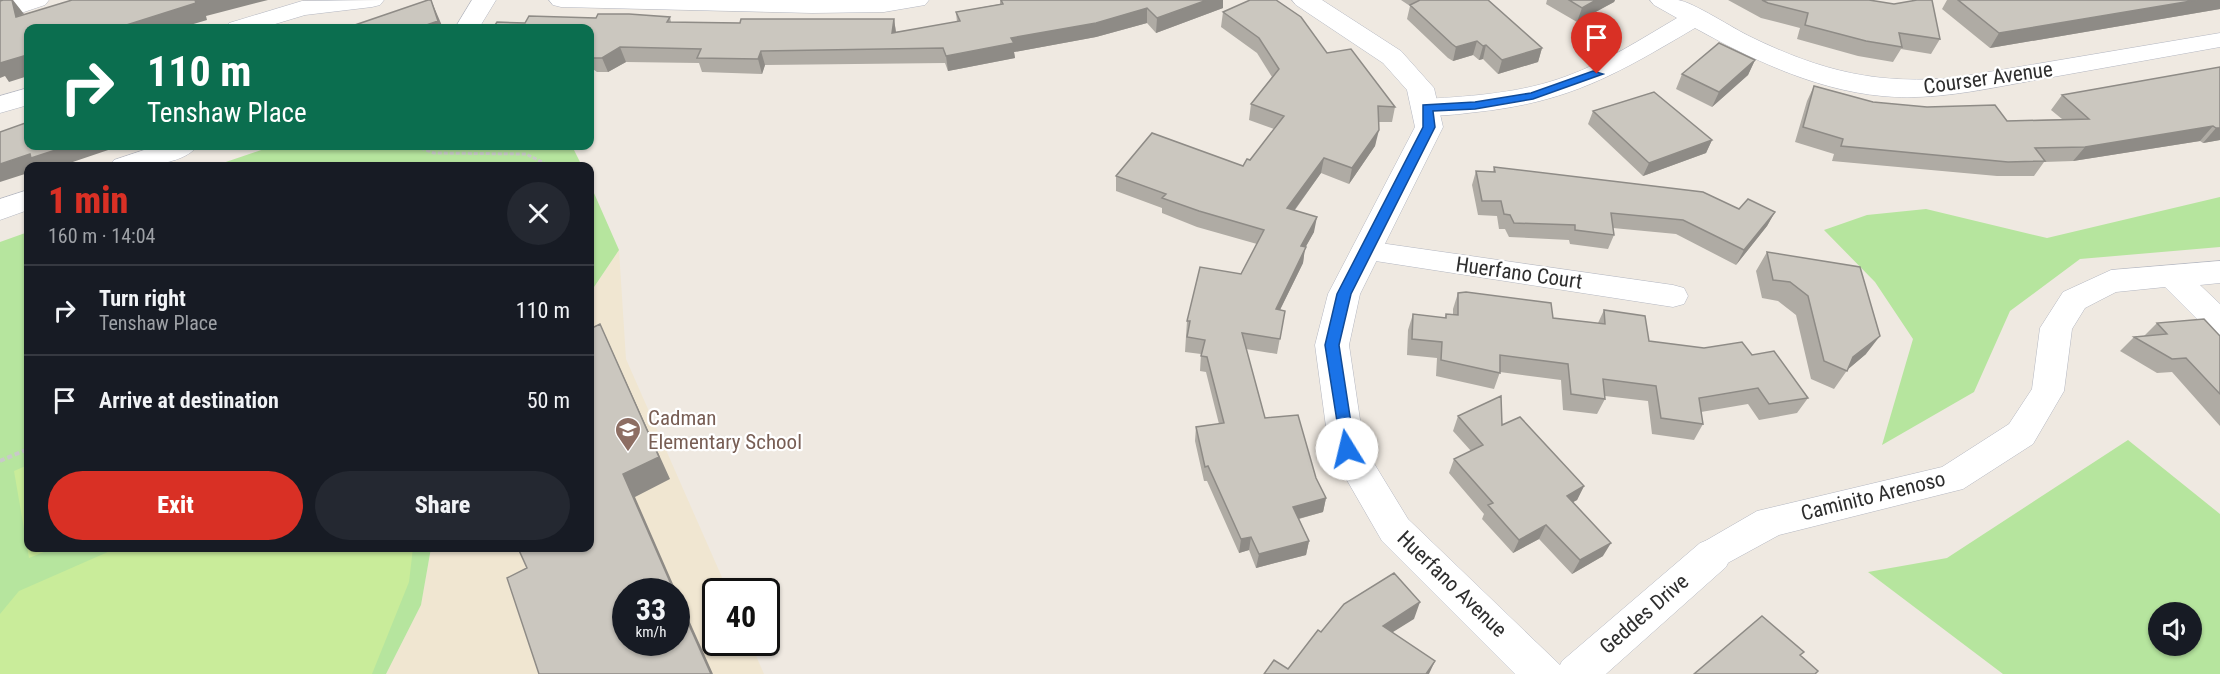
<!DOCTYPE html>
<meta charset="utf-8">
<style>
body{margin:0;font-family:"Roboto Condensed",sans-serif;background:#242831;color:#f1f3f6;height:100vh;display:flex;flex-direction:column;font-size:22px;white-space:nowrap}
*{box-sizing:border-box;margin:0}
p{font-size:20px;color:#9ea1a6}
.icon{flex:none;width:33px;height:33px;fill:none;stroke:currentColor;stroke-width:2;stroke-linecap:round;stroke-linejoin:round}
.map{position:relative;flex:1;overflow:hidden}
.side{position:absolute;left:24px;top:162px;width:570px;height:390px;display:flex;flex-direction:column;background:#171b24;border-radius:12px;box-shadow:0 2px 4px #0004}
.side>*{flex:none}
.top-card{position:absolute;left:24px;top:24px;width:570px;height:126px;border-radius:12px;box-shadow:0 2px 4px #0004;background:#0b6e4f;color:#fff;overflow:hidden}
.tools{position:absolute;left:2148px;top:602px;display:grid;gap:12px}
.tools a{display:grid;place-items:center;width:54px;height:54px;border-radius:50%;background:#171b24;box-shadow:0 2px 4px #0004;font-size:30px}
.speed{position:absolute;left:612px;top:578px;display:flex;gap:12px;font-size:30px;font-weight:700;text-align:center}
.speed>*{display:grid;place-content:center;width:78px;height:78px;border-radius:50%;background:#171b24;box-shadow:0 2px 4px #0004;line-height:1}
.speed small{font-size:15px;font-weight:400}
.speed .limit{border:3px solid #111;border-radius:9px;background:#fff;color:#111}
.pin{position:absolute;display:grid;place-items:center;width:51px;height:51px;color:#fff;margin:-62px -26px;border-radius:50% 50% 50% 0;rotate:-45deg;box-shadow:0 0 6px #0007}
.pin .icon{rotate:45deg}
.me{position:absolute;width:66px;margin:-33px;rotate:351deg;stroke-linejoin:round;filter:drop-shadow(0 0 4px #0008)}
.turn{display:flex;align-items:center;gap:21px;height:126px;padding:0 24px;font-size:27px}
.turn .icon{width:78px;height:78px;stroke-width:2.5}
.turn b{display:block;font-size:42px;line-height:51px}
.round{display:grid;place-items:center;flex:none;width:63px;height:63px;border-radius:32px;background:#242831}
.headline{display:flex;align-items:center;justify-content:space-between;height:102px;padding:0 24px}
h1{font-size:36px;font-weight:800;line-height:45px;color:#d93025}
.cta{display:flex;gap:12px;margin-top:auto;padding:12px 24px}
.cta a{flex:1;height:69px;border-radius:36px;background:#d93025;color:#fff;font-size:24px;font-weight:800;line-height:69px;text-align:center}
.cta a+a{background:#242831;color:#f1f3f6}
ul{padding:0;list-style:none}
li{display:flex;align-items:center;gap:18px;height:90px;padding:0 24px;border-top:2px solid #363941}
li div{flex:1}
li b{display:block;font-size:22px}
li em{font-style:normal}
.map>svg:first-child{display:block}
.education{fill:#f0e6d1;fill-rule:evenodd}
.green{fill:#b6e59e;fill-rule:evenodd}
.pitch{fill:#c9ec9a}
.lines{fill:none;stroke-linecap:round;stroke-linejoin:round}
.minor-casing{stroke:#b4b7c1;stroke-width:1}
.tertiary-casing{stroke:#b4b7c1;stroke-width:1}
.path-far1{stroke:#c9c9c9;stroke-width:3;stroke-dasharray:4 2;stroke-linecap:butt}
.path{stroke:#c9c9c9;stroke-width:4;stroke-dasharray:5 3;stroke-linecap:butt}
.minor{fill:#fff;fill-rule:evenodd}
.tertiary{fill:#fff;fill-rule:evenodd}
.wall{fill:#afaba4}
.shaded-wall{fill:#8e8b86}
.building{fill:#cbc7bf;stroke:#8e8b86;stroke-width:1.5}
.route{fill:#1a73e8;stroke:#114b97;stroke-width:1.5}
.labels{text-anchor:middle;stroke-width:4.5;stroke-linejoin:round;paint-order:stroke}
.street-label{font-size:21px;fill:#2e2e2e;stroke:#fff}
.education-label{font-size:21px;fill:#785e54;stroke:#fff;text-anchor:start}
</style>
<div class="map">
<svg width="2220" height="674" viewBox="0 0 2220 674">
<rect width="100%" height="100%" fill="#efe9e1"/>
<path class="education" d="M619,250L626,359L728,591H716V642H750L764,674H386L421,605L431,548H590V293ZM626,591H676V642H626Z"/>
<path class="green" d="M273,146H572L582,166H214Z
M590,184L619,250L590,293Z
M2220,197V247L2080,259L2010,311L1974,392L1882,445L1913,339L1875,282L1824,230L1867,215L1926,209L2047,238Z
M28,232V548H431L421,605L386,674H0V242Z
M2128,440L2220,514V674H2003L1868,572L1947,558ZM2158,612H2192V645H2158Z"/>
<path class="pitch" d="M28,465V548H54L29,558L14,471Z
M117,548H413L409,582L372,674H0V614L19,591Z"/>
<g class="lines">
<defs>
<path id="minor" d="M14,0H49L45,5L0,20V5Z
M384,0L380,5L372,7L305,15L262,28H226L229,23L302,1Z
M472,0H496L479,28H455Z
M549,0H929L925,5L884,12L812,13L561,7L553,5Z
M1650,0C1659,0 1669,0 1678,0C1693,2 1734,29 1751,37C1821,71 1880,86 1959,77L2220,33V47C2159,58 2097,69 2036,80C1985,89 1934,101 1882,96C1816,90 1753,60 1695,28C1617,74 1570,102 1477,112C1458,114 1436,118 1418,113L1414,107L1418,101L1427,99C1474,96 1522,93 1567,76C1606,62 1641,39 1677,18L1654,5Z
M28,88V105L0,113V96Z
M156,146H197C184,166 132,168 110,166L114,160Z
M28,190V210L0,220V199Z
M1366,241L1673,285L1684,288L1688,296L1684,304L1673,307L1356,258L1351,251L1356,244Z
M2220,261V283L2200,285L2220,304V335L2209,331L2165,287L2116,292L2085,308L2072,329L2064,391L2033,444L1963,489L1779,535L1713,571L1700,566L1695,555L1700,544L1757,511L1942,467L2009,424L2032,389L2040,328L2063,292L2111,270Z"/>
<path id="tertiary" d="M1292,0H1322L1401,51L1434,88L1443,127L1360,294L1349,345L1364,447L1408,519L1560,665L1562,661L1700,543L1713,538L1726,543L1732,555L1726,567L1606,674H1515L1382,541L1329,449L1315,345L1328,294L1415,127L1407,90L1383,63L1296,5Z"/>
</defs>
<use href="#minor" class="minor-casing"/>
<use href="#tertiary" class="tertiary-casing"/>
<path class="path-far1" d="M415,146L434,153L526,154L550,166"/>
<path class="path" d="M0,461L28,449"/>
<use href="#minor" class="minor"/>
<use href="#tertiary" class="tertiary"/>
</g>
<path class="wall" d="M1000,0H1223V8L1156,33L1147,23L1096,37L1014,52L1015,58L948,71L945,63L765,65L762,74L702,72L699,63L626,62L608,72H597L590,67V28L525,23L596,18L670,17L671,22L740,23L894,19L896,32L957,22L956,12L1000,4Z
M1401,0H1488L1542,48L1538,62L1498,74L1483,59L1479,60L1473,55L1453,61L1448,58L1407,19L1410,6Z
M1547,0H1615L1614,2L1577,22L1546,4Z
M1728,0H1869L1940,39L1931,54L1901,49L1893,62L1858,56L1797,39L1800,28L1761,18Z
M1947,0H2220V9L1990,48L1942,9Z
M1223,12L1327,53L1395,107L1392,122H1378L1375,146L1349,184L1321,173L1295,210L1314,232L1305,248L1303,263L1280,310L1285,311L1277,354L1246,349L1265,418L1316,478L1326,498L1323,512L1299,519L1309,541L1306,555L1256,568L1249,550L1239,553L1207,481H1204L1195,441L1196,427L1219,424L1206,372L1200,371L1201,354L1185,352L1187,321L1241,274L1257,244L1197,227L1162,213V208L1116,191V176L1243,166L1250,160L1274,129L1249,120L1251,104L1272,77L1257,53L1221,27Z
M1755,60L1748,75L1712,107L1676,89L1682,74Z
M2220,67V140L2203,143L2200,141L2073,161L2044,162L2034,176H1997L1832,161L1834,154L1795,142L1807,101L1814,86L1873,102L2007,121L2062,119L2051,110L2062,95Z
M1593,111L1712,140L1706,153L1643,176L1588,124Z
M1494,167L1739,209L1775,212L1767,226L1736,265L1676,234L1613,228L1614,235L1608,249L1570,244L1569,240L1509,237L1505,229H1499L1497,216L1478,215L1472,185L1476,171L1493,172Z
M1767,252L1866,354L1848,369L1834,389L1811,379L1796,315L1778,301L1762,298L1756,271Z
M1458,293L1553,318L1598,323L1604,310L1649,341L1752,355L1808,398L1797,413L1759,420L1748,404L1701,412L1703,424L1694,440L1652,434L1648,401L1605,396V399L1597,414L1563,410L1561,380L1500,372L1494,389L1436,376L1437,358L1407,355L1408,330L1413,314L1445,318L1446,314L1453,315V309Z
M2157,323L2220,336V426L2172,372L2157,373L2120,351L2134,337L2144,336Z
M1458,416L1502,425L1584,486L1577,500L1573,502L1603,556L1572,574L1539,539L1513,553L1482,519L1484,514L1449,473L1454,459L1471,451L1453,431Z"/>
<path class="shaded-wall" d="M0,0H13L24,14L16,17L0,3Z
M195,0H268L206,16L207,20L180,28H117Z
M431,0L443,28H418Z
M1207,0H1223V8L1156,33L1157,18Z
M1596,0H1615L1614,2L1577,22L1582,8Z
M2197,0H2220V9L1990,48L1999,33Z
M1147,8V23L1096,37L1014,52L1015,58L948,71L946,56L1011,38Z
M894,19L896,33H892Z
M1477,41L1473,55L1453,61L1456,47Z
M1486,45L1483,59L1479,60L1483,46Z
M28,47V76L9,82L5,76L0,78V63Z
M620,47L626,62L608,72L602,58Z
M1542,48L1538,62L1498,74L1502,60Z
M761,51L765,65L762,74L758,59Z
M1755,60L1748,75L1712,107L1719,92Z
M2213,126L2200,141L2073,161L2085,147Z
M2216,128H2220V140L2203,143Z
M1379,130L1375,146L1349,184L1352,168Z
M1712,140L1706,153L1643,176L1649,163Z
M68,146H120L61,166H28V173L0,182V164L30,154Z
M1324,158L1321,173L1285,223L1287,208Z
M1775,212L1767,226L1736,265L1744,250Z
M1317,217L1314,232L1305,248L1303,263L1273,324L1276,309L1301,246Z
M600,324L670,479L635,497L676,591H674L623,474Z
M1880,336L1866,354L1846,371L1853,357Z
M1584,486L1577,500L1560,509L1567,496Z
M1326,498L1323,512L1290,521L1293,507Z
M1546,525L1539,539L1513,553L1519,540Z
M1251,537L1249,550L1239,553L1241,539Z
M1309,541L1306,555L1256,568L1259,554Z
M1611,543L1603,556L1572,574L1580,560Z
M676,591L713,674H711L676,596Z
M1420,602L1414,619L1377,642L1383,626Z
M1435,661L1429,674H1426Z"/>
<path class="building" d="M3,0H12L16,17L72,0H195L196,3L117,28H28V47L25,48L27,55L0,63V1Z
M428,0H431L438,21L418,28H357L355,25Z
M1001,0H1207L1157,18L1147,8L1096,23L1011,38L1014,43L946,56L943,48L761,51L758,59L697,58L701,49L620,47L602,58H591L590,56V28H493L497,22L525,23L529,16L596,18L598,14H629L670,17L667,22L740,23L741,19H894L892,33L960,21L956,12L1003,4Z
M1250,0H1276L1301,17L1327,53L1351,49L1395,107L1378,106L1379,130L1352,168L1324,158L1287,208L1317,217L1301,246L1306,247L1276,309L1285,311L1280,339L1242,333L1265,418L1298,415L1316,478L1326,498L1293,507L1309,541L1259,554L1251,537L1241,539L1208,466L1205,467L1196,427L1224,423L1207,357L1201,356L1205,340L1187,337L1190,321H1187L1200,267L1241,274L1264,230L1199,211L1162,198L1166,194L1116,176L1152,133L1243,166L1247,159L1250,160L1284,116L1251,104L1279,69L1259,38L1223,12Z
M1420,0H1488L1542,48L1502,60L1486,45L1483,46L1477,41L1456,47L1452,44L1410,5Z
M1569,0H1596L1582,8Z
M1762,0H1869L1894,4L1917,0H1932L1940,39L1899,33L1902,47L1866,41L1805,25L1808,13L1768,3Z
M1958,0H2197L1999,33Z
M1719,43L1755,60L1719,92L1682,74Z
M2220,67V128H2216L2213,126L2085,147L2035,148L2045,161L2008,162L1841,146L1843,139L1803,127L1814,86L1873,102L1927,107L1995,105L2007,121L2089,119L2062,95Z
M1654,92L1712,140L1649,163L1593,111Z
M28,122V146H68L31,158L30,154L0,164V132Z
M1494,167L1703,192L1739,209L1748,199L1775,212L1744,250L1683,220L1611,213L1614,235L1575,230V225L1514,223L1510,215L1504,214L1501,201H1482L1476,171L1495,172Z
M1767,252L1860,267L1880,336L1853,357L1847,371L1824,361L1808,296L1790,282L1773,280Z
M1466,292L1551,303L1553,318L1605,324L1604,310L1645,316L1649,341L1704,348L1742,342L1752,355L1774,351L1808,398L1769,404L1758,388L1699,398L1703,424L1661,418L1656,386L1603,379L1605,399L1571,394L1568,364L1500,355V373L1441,360L1442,342L1412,339L1413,314L1446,318V314L1458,315V293Z
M2204,319L2220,336V394L2186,358L2172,359L2134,337L2167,334L2157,323Z
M600,324L659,457L623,474L674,591H626V642H676V596L711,674H539L507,578L527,568L518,548H590V329Z
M1501,396L1502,425L1520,417L1584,486L1567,496L1611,543L1580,560L1546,525L1519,540L1488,505L1493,503L1454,459L1483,445L1458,416Z
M1394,573L1420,602L1383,626L1435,661L1426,674H1264L1274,660L1288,669L1318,630L1321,632L1344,604Z
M1762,616L1804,652L1800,655L1818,671L1815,674H1694Z"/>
<path class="route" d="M1593,71L1603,74L1533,99L1475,109L1433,111L1435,127L1351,294L1339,345L1355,449L1353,453H1342L1325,345L1337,294L1423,127V105L1475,102L1531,93Z"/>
<defs>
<symbol id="school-pin" viewBox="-11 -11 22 30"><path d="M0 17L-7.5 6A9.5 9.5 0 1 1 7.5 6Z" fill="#8d6e63" stroke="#fff"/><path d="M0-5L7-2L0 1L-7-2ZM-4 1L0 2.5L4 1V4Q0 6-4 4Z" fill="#fff"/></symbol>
</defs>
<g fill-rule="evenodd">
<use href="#school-pin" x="613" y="415" width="30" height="40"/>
</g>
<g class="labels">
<g class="street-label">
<text transform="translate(1988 78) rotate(-8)" y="7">Courser Avenue</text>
<text transform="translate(1519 273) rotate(8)" y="7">Huerfano Court</text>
<text transform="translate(1873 496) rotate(-14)" y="7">Caminito Arenoso</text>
<text transform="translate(1452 584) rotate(44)" y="7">Huerfano Avenue</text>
<text transform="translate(1644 614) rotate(-41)" y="7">Geddes Drive</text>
</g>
<g class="education-label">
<text x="648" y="425">Cadman<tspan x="648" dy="24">Elementary School</tspan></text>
</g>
</g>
</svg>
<div class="tools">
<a><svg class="icon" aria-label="sound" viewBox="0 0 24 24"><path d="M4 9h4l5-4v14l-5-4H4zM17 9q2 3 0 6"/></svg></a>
</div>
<div class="speed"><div>33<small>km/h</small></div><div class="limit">40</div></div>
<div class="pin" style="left:1597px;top:74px;background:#d93025"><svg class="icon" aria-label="arrive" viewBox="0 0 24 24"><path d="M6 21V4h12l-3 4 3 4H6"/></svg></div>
<svg class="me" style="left:1347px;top:449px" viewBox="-20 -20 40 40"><circle r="19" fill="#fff"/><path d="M0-13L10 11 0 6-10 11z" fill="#1a73e8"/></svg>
<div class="top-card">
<div class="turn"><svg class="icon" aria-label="right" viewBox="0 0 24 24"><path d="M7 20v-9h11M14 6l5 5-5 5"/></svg><div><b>110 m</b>Tenshaw Place</div></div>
</div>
<section class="side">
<div class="headline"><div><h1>1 min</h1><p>160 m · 14:04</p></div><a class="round"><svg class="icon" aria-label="close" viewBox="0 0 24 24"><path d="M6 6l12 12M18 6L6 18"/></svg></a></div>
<ul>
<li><svg class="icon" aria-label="right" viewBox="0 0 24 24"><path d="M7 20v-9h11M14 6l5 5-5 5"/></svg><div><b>Turn right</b><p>Tenshaw Place</p></div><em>110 m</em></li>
<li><svg class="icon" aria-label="arrive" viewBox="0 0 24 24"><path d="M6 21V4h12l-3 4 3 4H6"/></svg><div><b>Arrive at destination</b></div><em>50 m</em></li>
</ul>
<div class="cta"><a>Exit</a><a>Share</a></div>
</section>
</div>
